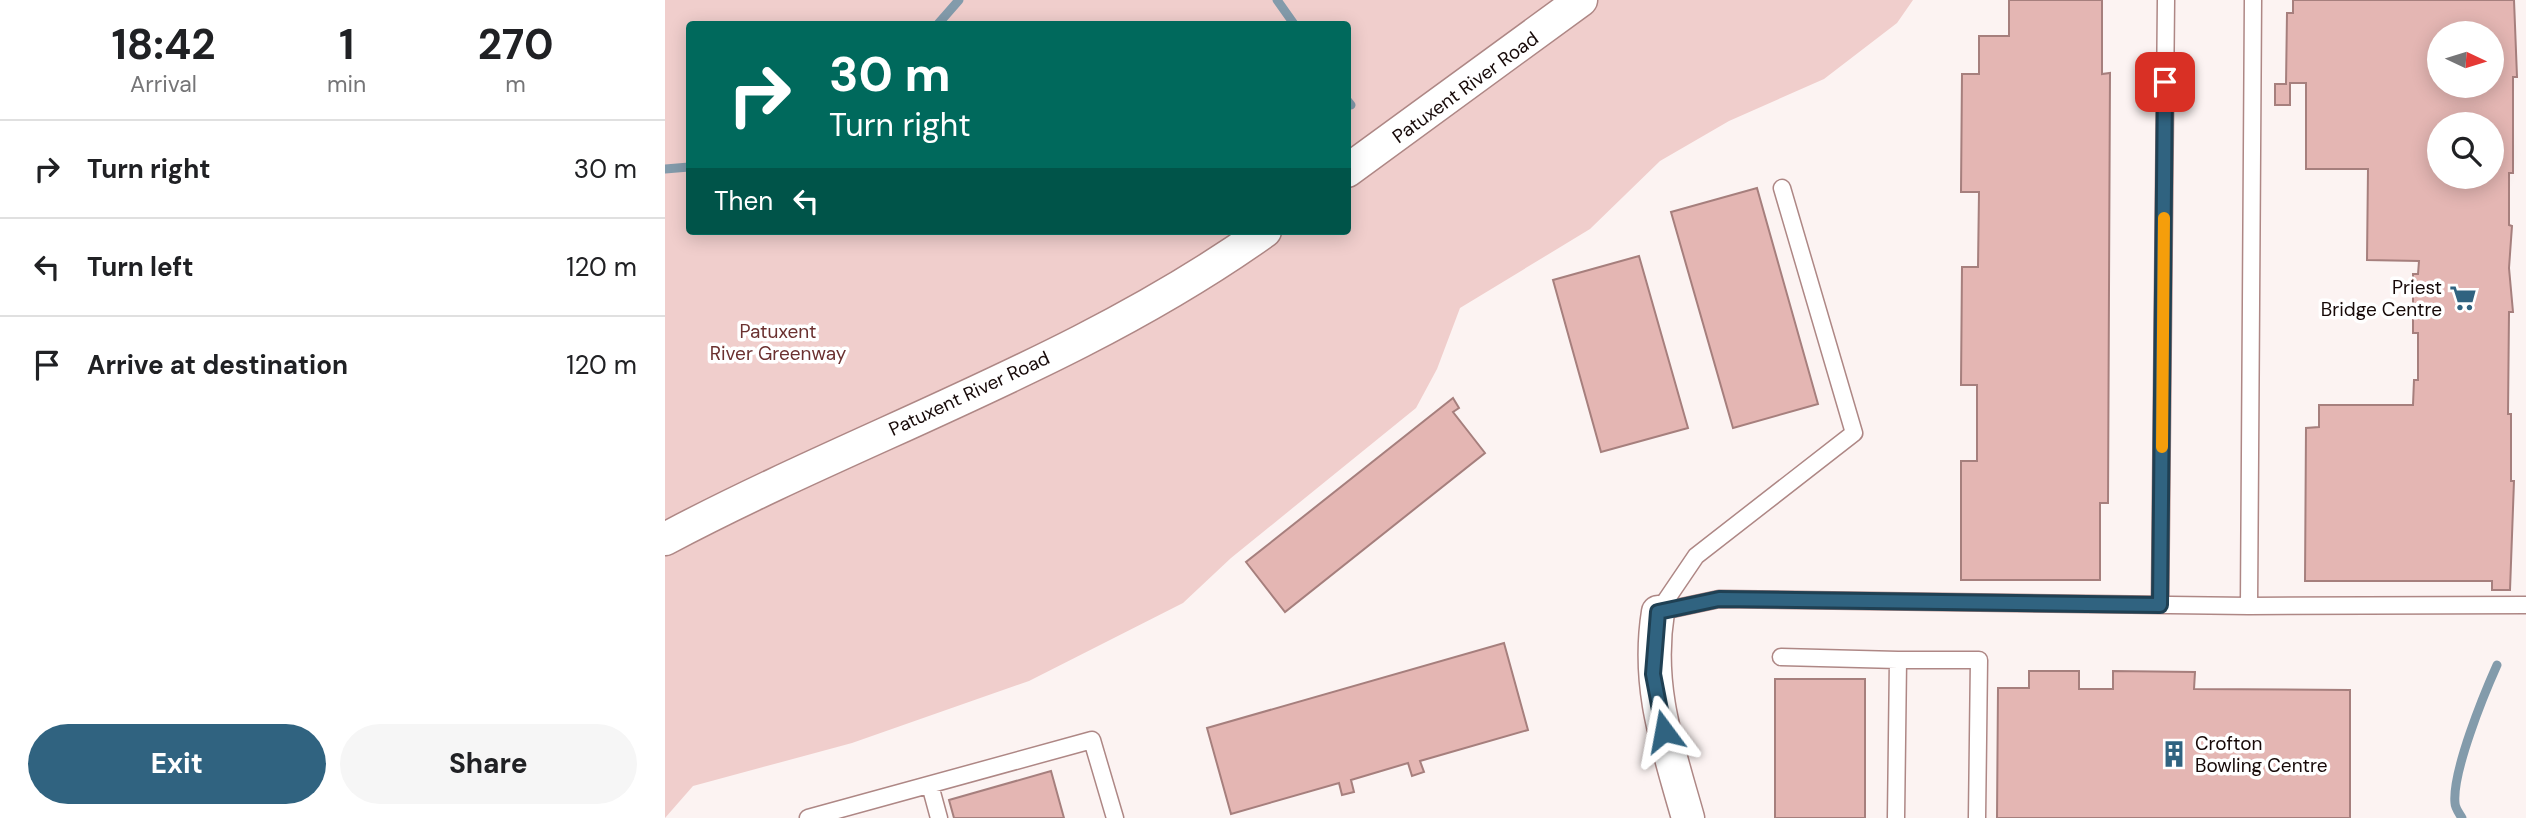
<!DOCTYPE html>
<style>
body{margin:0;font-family:"DM Sans",sans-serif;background:#f6f6f6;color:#202124;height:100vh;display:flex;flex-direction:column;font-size:26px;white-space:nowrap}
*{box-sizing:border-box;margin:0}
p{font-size:23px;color:#757577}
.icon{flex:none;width:38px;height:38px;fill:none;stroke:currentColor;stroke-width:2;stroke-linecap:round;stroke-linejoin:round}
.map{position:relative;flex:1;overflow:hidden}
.side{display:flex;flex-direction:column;background:#fff;width:665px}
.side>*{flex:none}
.guide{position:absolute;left:21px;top:21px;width:665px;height:214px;border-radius:7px;box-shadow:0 4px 18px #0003;background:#00695c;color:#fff;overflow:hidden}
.needle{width:46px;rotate:94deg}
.controls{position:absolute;left:1762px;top:21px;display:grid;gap:14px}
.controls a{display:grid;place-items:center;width:77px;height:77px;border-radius:50%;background:#fff;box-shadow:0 4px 18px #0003;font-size:35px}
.pin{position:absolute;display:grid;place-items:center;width:60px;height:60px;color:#fff;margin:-30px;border-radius:14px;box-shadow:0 4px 10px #0006}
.me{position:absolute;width:77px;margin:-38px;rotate:347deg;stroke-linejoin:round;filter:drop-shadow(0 0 5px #0008)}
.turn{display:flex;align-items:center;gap:24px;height:147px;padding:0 28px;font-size:32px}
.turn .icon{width:91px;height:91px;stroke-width:2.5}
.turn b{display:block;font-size:49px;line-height:60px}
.then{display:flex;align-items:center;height:66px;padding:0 28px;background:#0003;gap:14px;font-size:26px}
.eta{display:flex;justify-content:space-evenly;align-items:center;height:119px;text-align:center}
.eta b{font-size:42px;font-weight:700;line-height:49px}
.button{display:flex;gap:14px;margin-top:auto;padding:14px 28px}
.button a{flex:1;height:80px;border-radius:42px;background:#306380;color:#fff;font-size:28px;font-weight:700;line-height:80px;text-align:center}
.button a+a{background:#f6f6f6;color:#202124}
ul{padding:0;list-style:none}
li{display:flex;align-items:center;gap:21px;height:98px;padding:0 28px;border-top:2px solid #e0e0e0}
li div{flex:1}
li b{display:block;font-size:26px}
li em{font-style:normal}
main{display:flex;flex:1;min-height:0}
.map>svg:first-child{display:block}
.green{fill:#f0cecc;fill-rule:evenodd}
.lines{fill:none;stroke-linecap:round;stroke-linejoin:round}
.stream{stroke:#839bab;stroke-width:9}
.building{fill:#e4b6b3;stroke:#a67f7d;stroke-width:2;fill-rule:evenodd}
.lane-casing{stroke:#ae8785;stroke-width:19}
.street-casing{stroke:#ae8785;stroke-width:35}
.lane{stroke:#fff;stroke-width:16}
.street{stroke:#fff;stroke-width:32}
.route-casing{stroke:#1f4053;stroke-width:18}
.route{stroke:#306380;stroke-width:12}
.slow{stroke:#f59e0b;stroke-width:12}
.labels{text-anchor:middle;stroke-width:7;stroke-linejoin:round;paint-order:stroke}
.street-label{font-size:19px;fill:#160908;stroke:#fff}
.poi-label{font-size:19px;fill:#160908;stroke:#fff;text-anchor:end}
.park-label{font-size:19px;fill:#6b3130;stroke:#fff}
</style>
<main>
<section class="side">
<div class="eta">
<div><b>18:42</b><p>Arrival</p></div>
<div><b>1</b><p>min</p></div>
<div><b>270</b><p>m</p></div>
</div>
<ul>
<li><svg class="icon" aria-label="right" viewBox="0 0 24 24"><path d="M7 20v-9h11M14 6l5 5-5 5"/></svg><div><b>Turn right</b></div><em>30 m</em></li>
<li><svg class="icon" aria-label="left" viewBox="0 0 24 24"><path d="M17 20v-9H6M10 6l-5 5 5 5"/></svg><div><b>Turn left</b></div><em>120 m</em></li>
<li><svg class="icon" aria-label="arrive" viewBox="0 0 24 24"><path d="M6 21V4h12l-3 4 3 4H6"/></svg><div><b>Arrive at destination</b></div><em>120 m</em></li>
</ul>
<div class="button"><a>Exit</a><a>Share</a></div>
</section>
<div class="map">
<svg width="1861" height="818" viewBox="0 0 1861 818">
<rect width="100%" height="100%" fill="#fcf3f2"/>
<path class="green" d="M0,0H1248L1232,23L1159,79L1064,121L995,161L925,229L795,308L772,369L751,408L566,558L518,603L364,681L187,743L28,786L0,818ZM24,24H682V231H24Z"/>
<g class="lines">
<path class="stream" d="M612,0L629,24
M273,24L294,0
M682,100L686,105
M0,169L24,167
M1797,818C1794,813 1790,808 1790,803C1787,772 1819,694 1832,665"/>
</g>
<path class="building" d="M1344,0H1437V74L1445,73L1443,503H1435V580H1296V461H1312V385H1296L1297,267H1313L1314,192H1296L1297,74H1314V36H1344Z
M1628,0H1849L1852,77H1848V173H1844V225L1847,226L1844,268L1848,312H1844L1843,414H1846V481H1849L1845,590H1827V581H1640L1641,428L1654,427V405H1748L1749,380H1753V333H1748V274H1753L1754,261L1702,260L1703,169H1641V83H1625V105H1610V84H1621L1622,13H1628ZM1774,33H1827V86H1774ZM1774,124H1827V177H1774Z
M1092,188L1153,404L1068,428L1006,212Z
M974,256L1023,428L936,452L888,280Z
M788,398L794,408L788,412L820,453L620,612L581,562Z
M839,643L863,730L755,761L759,772L747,776L743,763L686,780L689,792L677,795L674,783L566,814L542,728Z
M1364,671H1414V689H1448V671L1530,672L1529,689L1685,690V818H1332L1333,688H1364Z
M1110,679H1200V818H1110Z
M386,771L399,818H289L284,800Z"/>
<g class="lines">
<defs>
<path id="lane" d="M1495,605L1501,0
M1584,606L1588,0
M993,612L1054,599L1584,606L1861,605
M993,612L1031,556L1189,433L1117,188
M1116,657L1233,660L1231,818
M1233,660H1314L1312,818
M265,785L274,818
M143,818L427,740L450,818"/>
<path id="street" d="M682,171L916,0
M0,539C198,434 417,362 600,231
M993,612C981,687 1003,747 1023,818"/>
</defs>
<use href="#lane" class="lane-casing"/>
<use href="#street" class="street-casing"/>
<use href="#lane" class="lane"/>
<use href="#street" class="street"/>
</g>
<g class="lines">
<defs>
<path id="route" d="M999,731L988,674L993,612L1054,599L1495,605L1500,82"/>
</defs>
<use href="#route" class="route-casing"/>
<use href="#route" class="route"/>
<path class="slow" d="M1497,447L1499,218"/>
</g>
<defs>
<symbol id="supermarket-bare" viewBox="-9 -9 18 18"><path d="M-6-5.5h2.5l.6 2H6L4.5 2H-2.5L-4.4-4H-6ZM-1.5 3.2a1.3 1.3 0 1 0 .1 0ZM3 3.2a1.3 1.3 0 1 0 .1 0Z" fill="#306380" stroke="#fff" stroke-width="2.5" paint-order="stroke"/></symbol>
<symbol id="building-bare" viewBox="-9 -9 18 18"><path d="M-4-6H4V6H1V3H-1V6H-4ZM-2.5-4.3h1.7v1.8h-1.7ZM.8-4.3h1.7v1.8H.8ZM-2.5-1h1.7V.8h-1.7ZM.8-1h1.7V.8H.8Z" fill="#306380" stroke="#fff" stroke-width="2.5" paint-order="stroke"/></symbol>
</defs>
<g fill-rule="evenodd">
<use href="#supermarket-bare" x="1779" y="279" width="38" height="38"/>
<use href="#building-bare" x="1490" y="735" width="38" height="38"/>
</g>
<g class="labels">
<g class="street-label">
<text transform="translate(800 87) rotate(-36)" y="7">Patuxent River Road</text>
<text transform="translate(304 393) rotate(-25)" y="7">Patuxent River Road</text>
</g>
<g class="poi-label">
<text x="1777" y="294">Priest<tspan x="1777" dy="22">Bridge Centre</tspan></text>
<text x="1530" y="750" text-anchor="start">Crofton<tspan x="1530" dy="22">Bowling Centre</tspan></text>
</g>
<g class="park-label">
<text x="113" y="338">Patuxent<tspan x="113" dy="22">River Greenway</tspan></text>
</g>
</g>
</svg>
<div class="controls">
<a><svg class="needle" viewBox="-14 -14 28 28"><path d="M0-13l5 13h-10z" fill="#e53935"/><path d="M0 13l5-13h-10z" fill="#757577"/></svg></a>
<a><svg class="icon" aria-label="search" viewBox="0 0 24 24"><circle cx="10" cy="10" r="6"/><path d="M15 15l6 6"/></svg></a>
</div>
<div class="pin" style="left:1500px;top:82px;background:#d93025"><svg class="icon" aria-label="arrive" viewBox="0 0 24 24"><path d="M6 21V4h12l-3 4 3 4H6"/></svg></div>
<svg class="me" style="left:999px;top:731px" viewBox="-20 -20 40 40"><path d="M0-17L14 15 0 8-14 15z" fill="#306380" stroke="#fff" stroke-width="4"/></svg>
<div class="guide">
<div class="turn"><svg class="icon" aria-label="right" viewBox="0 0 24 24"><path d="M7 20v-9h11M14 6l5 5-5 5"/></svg><div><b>30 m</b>Turn right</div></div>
<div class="then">Then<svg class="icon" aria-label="left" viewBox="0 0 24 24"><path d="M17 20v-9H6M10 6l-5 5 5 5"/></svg></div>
</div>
</div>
</main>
